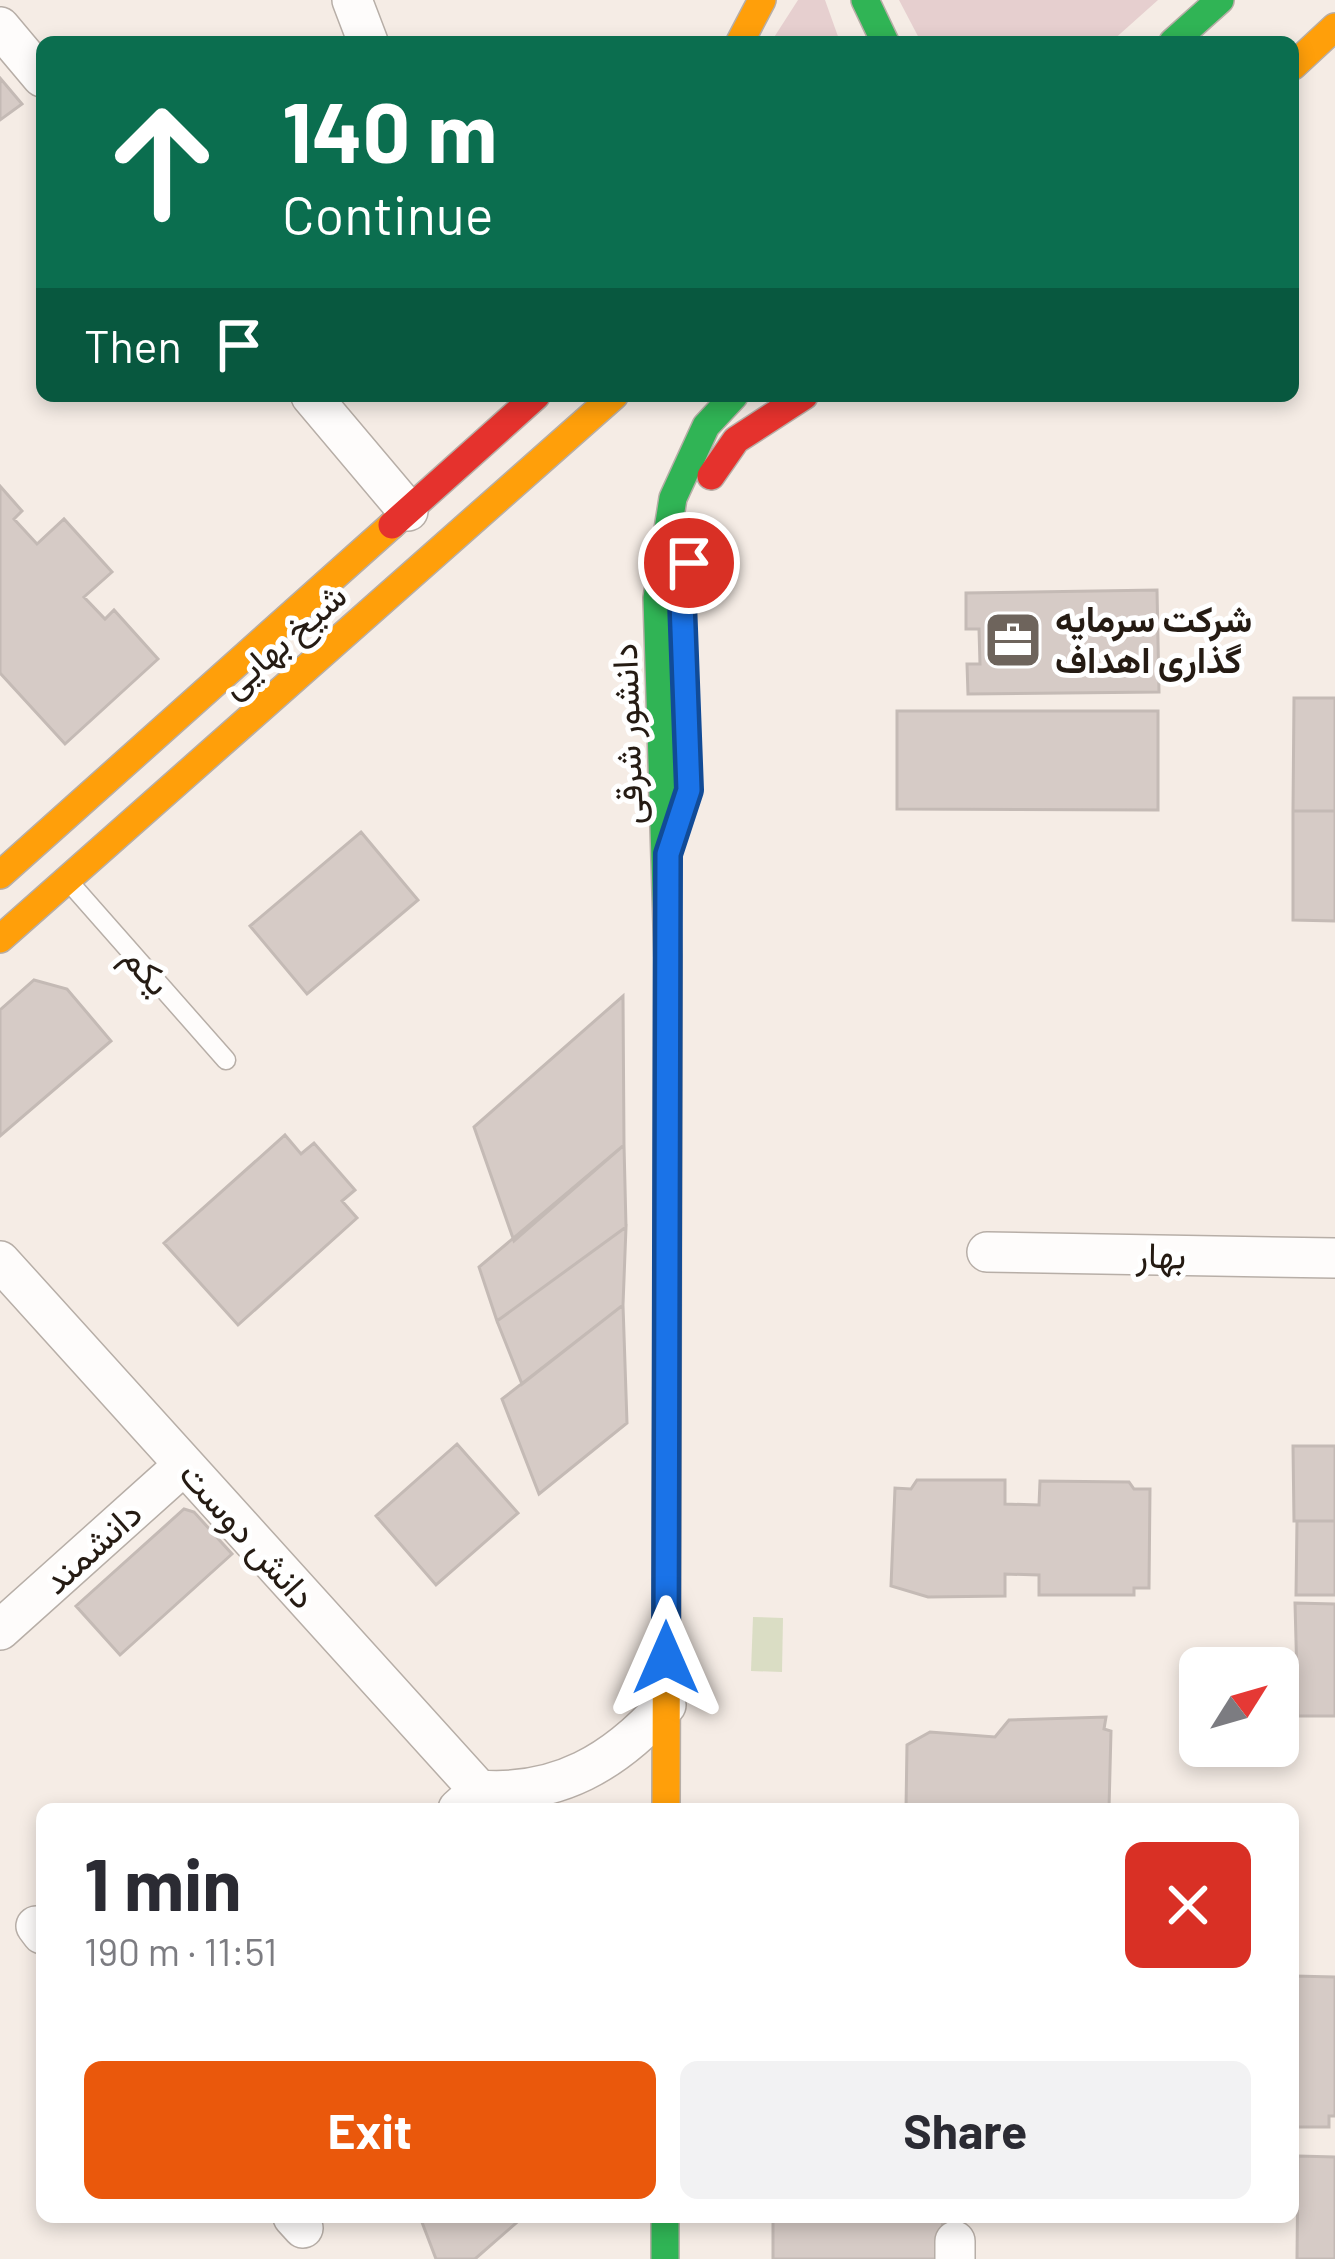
<!DOCTYPE html>
<meta charset="utf-8">
<style>
body{margin:0;font-family:Barlow,Vazirmatn,sans-serif;background:#f2f2f3;color:#2b2b33;height:100vh;display:flex;flex-direction:column;font-size:45px;white-space:nowrap}
*{box-sizing:border-box;margin:0}
p{font-size:39px;color:#7c7c81}
.icon{flex:none;width:66px;height:66px;fill:none;stroke:currentColor;stroke-width:2;stroke-linecap:round;stroke-linejoin:round}
.map{position:relative;flex:1;overflow:hidden}
.side{position:absolute;left:36px;top:1803px;width:1263px;height:420px;display:flex;flex-direction:column;background:#fff;border-radius:18px;box-shadow:0 6px 18px #0003}
.side>*{flex:none}
.top-card{position:absolute;left:36px;top:36px;width:1263px;height:366px;border-radius:18px;box-shadow:0 6px 18px #0003;background:#0b6e4f;color:#fff;overflow:hidden}
.needle{width:78px;rotate:53deg}
.buttons{position:absolute;left:1179px;top:1647px;display:grid;gap:24px}
.buttons a{display:grid;place-items:center;width:120px;height:120px;border-radius:18px;background:#fff;box-shadow:0 6px 18px #0003;font-size:60px}
.pin{position:absolute;display:grid;place-items:center;width:102px;height:102px;color:#fff;margin:-51px;border:6px solid #fff;border-radius:50%;box-shadow:0 3px 12px #0007}
.me{position:absolute;width:132px;margin:-66px;rotate:0deg;stroke-linejoin:round;filter:drop-shadow(0 0 9px #0008)}
.turn{display:flex;align-items:center;gap:42px;height:252px;padding:0 48px;font-size:54px}
.turn .icon{width:156px;height:156px;stroke-width:2.5}
.turn b{display:block;font-size:84px;line-height:102px}
.then{display:flex;align-items:center;height:114px;padding:0 48px;background:#0003;gap:24px;font-size:45px}
.round{display:grid;place-items:center;flex:none;width:126px;height:126px;border-radius:18px;background:#f2f2f3}
.overview{display:flex;align-items:center;justify-content:space-between;height:204px;padding:0 48px}
h1{font-size:72px;font-weight:700;line-height:90px}
.primary-button{display:flex;gap:24px;margin-top:auto;padding:24px 48px}
.primary-button a{flex:1;height:138px;border-radius:18px;background:#ea580c;color:#fff;font-size:48px;font-weight:700;line-height:138px;text-align:center}
.primary-button a+a{background:#f2f2f3;color:#2b2b33}
.map>svg:first-child{display:block}
.green{fill:#e6cfcf}
.water{fill:#daddc4}
.building{fill:#d6cbc6;stroke:#c4bab5;stroke-width:3}
.lines{fill:none;stroke-linecap:round;stroke-linejoin:round}
.lane-casing{stroke:#b7aea7;stroke-width:21}
.street-casing{stroke:#b7aea7;stroke-width:42}
.fast-casing{stroke:#b7aea7;stroke-width:30}
.slow-casing{stroke:#b7aea7;stroke-width:30}
.jam-casing{stroke:#b7aea7;stroke-width:30}
.lane{stroke:#fefcfb;stroke-width:18}
.street{stroke:#fefcfb;stroke-width:39}
.fast{stroke:#30b455;stroke-width:27}
.slow{stroke:#ff9f0a;stroke-width:27}
.jam{stroke:#e5322d;stroke-width:27}
.route-casing{stroke:#114b97;stroke-width:30}
.route{stroke:#1a73e8;stroke-width:21}
.labels{text-anchor:middle;stroke-width:10;stroke-linejoin:round;paint-order:stroke}
.poi-label{font-size:36px;font-weight:bold;fill:#251b13;stroke:#fff;text-anchor:start}
.street-label{font-size:36px;fill:#251b13;stroke:#fff}
</style>
<div class="map">
<svg width="1335" height="2259" viewBox="0 0 1335 2259">
<rect width="100%" height="100%" fill="#f5ece5"/>
<path class="green" d="M798,0H825L840,42H771Z
M899,0H1158L1111,42H921Z"/>
<path class="water" d="M753,1617L783,1618L782,1672L751,1671Z"/>
<path class="building" d="M0,78L22,104L0,120Z
M0,486L22,511L14,519L37,544L64,519L112,572L84,597L105,619L114,610L158,659L65,744L0,673Z
M1157,590L1159,692L968,694L967,664H980L979,629H966V593Z
M1294,698H1335V811H1293Z
M897,711H1158V810L897,809Z
M1293,811H1335V921L1293,920Z
M361,832L418,900L307,994L250,926Z
M34,980L67,989L111,1041L0,1136V1010Z
M623,996L624,1145L514,1241L474,1127Z
M285,1135L301,1154L314,1143L355,1190L342,1201L357,1218L238,1325L164,1243Z
M624,1145L626,1227L497,1321L479,1267Z
M626,1227L623,1305L522,1384L497,1321Z
M623,1305L627,1423L539,1494L502,1399Z
M457,1444L518,1513L436,1585L376,1516Z
M1293,1446H1335V1521H1294Z
M917,1480H1005V1504L1039,1505L1040,1481L1129,1482L1134,1489H1150L1149,1588H1134V1595H1039V1575L1005,1574V1596L928,1597L891,1586L895,1488L911,1489Z
M184,1509L194,1512L232,1554L120,1655L76,1606Z
M1297,1521H1335V1595H1296Z
M1295,1603L1335,1604V1716H1298Z
M1106,1717L1104,1729L1111,1731L1109,1809H906L907,1745L930,1732L995,1737L1009,1720Z
M1294,1976L1335,1977V2116H1329V2127H1293Z
M1298,2156L1335,2157V2259H1297Z
M420,2217H523L475,2259H436Z
M773,2217H942L944,2259H773Z"/>
<g class="lines">
<defs>
<path id="lane" d="M70,883L226,1060"/>
<path id="street" d="M352,0L368,42
M0,27L42,77
M311,396L408,511
M987,1252L1335,1258
M0,1261L496,1809
M0,1630L184,1465
M458,1809L479,1790C558,1796 615,1762 666,1705
M36,1926L42,1934
M293,2217L303,2228
M955,2241V2259"/>
<path id="fast" d="M865,0L885,42
M1173,42L1220,0
M668,958L657,598L673,498L706,426L734,396
M665,2217V2259"/>
<path id="slow" d="M740,42L762,0
M1293,66L1335,27
M0,875L392,525
M0,939L614,396
M666,1809L668,958"/>
<path id="jam" d="M711,476L736,440L804,396
M392,525L536,396"/>
</defs>
<use href="#lane" class="lane-casing"/>
<use href="#street" class="street-casing"/>
<use href="#fast" class="fast-casing"/>
<use href="#slow" class="slow-casing"/>
<use href="#jam" class="jam-casing"/>
<use href="#lane" class="lane"/>
<use href="#street" class="street"/>
<use href="#fast" class="fast"/>
<use href="#slow" class="slow"/>
<use href="#jam" class="jam"/>
</g>
<g class="lines">
<defs>
<path id="route" d="M666,1658L668,854L689,790L682,602L689,563"/>
</defs>
<use href="#route" class="route-casing"/>
<use href="#route" class="route"/>
</g>
<defs>
<symbol id="office-square" viewBox="-11 -11 22 22"><rect x="-9" y="-9" width="18" height="18" rx="4" fill="#6e645c" stroke="#fff"/><path d="M-6-3h4V-5.5h4V-3h4V5H-6ZM-1-4.5V-3h2v-1.5ZM-6 0V1H6V0Z" fill="#fff"/></symbol>
</defs>
<g fill-rule="evenodd">
<use href="#office-square" x="980" y="607" width="66" height="66"/>
</g>
<g class="labels">
<g class="poi-label">
<text x="1055" y="632">شرکت سرمایه<tspan x="1055" dy="41">گذاری اهداف</tspan></text>
</g>
<g class="street-label">
<text transform="translate(283 640) rotate(-41)" y="13">شیخ بهایی</text>
<text transform="translate(627 734) rotate(-92)" y="13">دانشور شرقی</text>
<text transform="translate(147 970) rotate(49)" y="13">یکم</text>
<text transform="translate(1161 1255) rotate(1)" y="13">بهار</text>
<text transform="translate(248 1535) rotate(48)" y="13">دانش دوست</text>
<text transform="translate(92 1547) rotate(-42)" y="13">دانشمند</text>
</g>
</g>
</svg>
<div class="buttons">
<a><svg class="needle" viewBox="-14 -14 28 28"><path d="M0-13l5 13h-10z" fill="#e53935"/><path d="M0 13l5-13h-10z" fill="#7c7c81"/></svg></a>
</div>
<div class="pin" style="left:689px;top:563px;background:#d93025"><svg class="icon" aria-label="arrive" viewBox="0 0 24 24"><path d="M6 21V4h12l-3 4 3 4H6"/></svg></div>
<svg class="me" style="left:666px;top:1658px" viewBox="-20 -20 40 40"><path d="M0-17L14 15 0 8-14 15z" fill="#1a73e8" stroke="#fff" stroke-width="4"/></svg>
<div class="top-card">
<div class="turn"><svg class="icon" aria-label="ahead" viewBox="0 0 24 24"><path d="M12 20V5M6 11l6-6 6 6"/></svg><div><b>140 m</b>Continue</div></div>
<div class="then">Then<svg class="icon" aria-label="arrive" viewBox="0 0 24 24"><path d="M6 21V4h12l-3 4 3 4H6"/></svg></div>
</div>
<section class="side">
<div class="overview"><div><h1>1 min</h1><p>190 m · 11:51</p></div><a class="round" style="background:#d93025;color:#fff"><svg class="icon" aria-label="close" viewBox="0 0 24 24"><path d="M6 6l12 12M18 6L6 18"/></svg></a></div>
<div class="primary-button"><a>Exit</a><a>Share</a></div>
</section>
</div>
